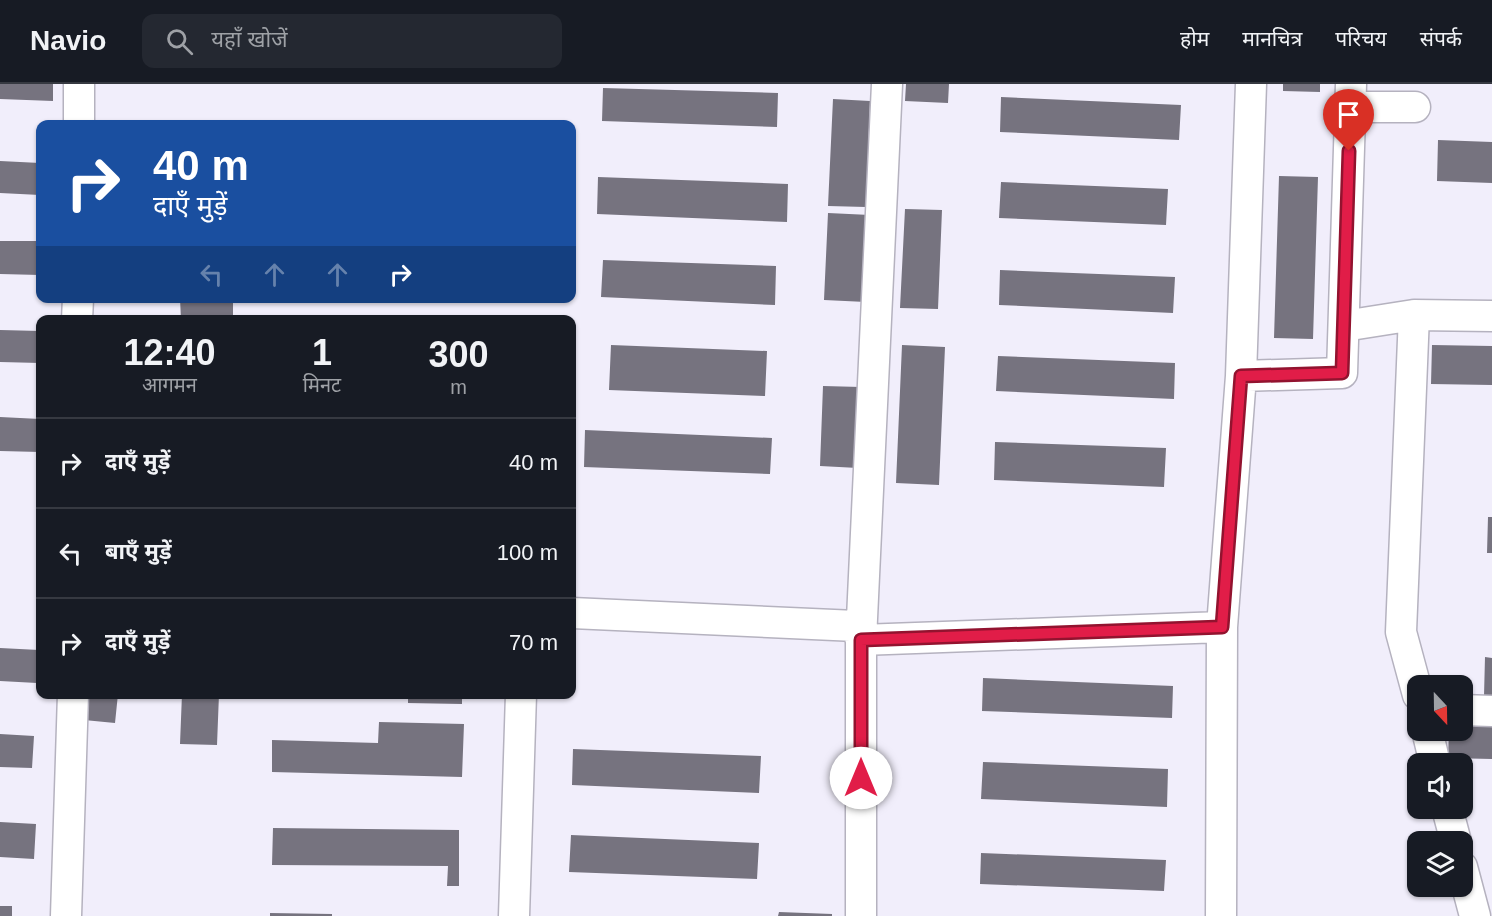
<!DOCTYPE html>
<html lang="hi">
<meta charset="utf-8">
<style>
body{margin:0;font-family:Arial,"Noto Sans Devanagari",sans-serif;background:#242831;color:#f1f3f6;height:100vh;display:flex;flex-direction:column;font-size:22px;white-space:nowrap}
*{box-sizing:border-box;margin:0}
p{font-size:20px;color:#9ea1a6}
.icon{flex:none;width:33px;height:33px;fill:none;stroke:currentColor;stroke-width:2;stroke-linecap:round;stroke-linejoin:round}
.map{position:relative;flex:1;overflow:hidden}
.drawer{position:absolute;left:36px;top:231px;width:540px;height:384px;display:flex;flex-direction:column;background:#171b24;border-radius:12px;box-shadow:0 2px 4px #0004}
.drawer>*{flex:none}
.banner{position:absolute;left:36px;top:36px;width:540px;height:183px;border-radius:12px;box-shadow:0 2px 4px #0004;background:#1a4fa0;color:#fff;overflow:hidden}
.needle{width:39px;rotate:158deg}
.tools{position:absolute;left:1407px;top:591px;display:grid;gap:12px}
.tools a{display:grid;place-items:center;width:66px;height:66px;border-radius:12px;background:#171b24;box-shadow:0 2px 4px #0004;font-size:30px}
.pin{position:absolute;display:grid;place-items:center;width:51px;height:51px;color:#fff;margin:-62px -26px;border-radius:50% 50% 50% 0;rotate:-45deg;box-shadow:0 0 6px #0007}
.pin .icon{rotate:45deg}
.me{position:absolute;width:66px;margin:-33px;rotate:0deg;stroke-linejoin:round;filter:drop-shadow(0 0 4px #0008)}
.turn{display:flex;align-items:center;gap:21px;height:126px;padding:0 18px;font-size:27px}
.turn .icon{width:78px;height:78px;stroke-width:2.5}
.turn b{display:block;font-size:42px;line-height:51px}
.lanes{display:flex;align-items:center;height:57px;padding:0 18px;background:#0003;justify-content:center;gap:30px;direction:ltr}
.lanes .off{opacity:.35}
.eta{display:flex;justify-content:space-evenly;align-items:center;height:102px;text-align:center}
.eta b{font-size:36px;font-weight:600;line-height:42px}
ul{padding:0;list-style:none}
li{display:flex;align-items:center;gap:18px;height:90px;padding:0 18px;border-top:2px solid #363941}
li div{flex:1}
li b{display:block;font-size:22px}
li em{font-style:normal}
header{display:flex;align-items:center;gap:36px;box-sizing:border-box;height:84px;padding:0 30px;background:#171b24;border-bottom:2px solid #363941}
header strong{font-size:28px}
nav{display:flex;gap:33px;margin-inline-start:auto;font-size:21px}
.search{width:420px;height:54px;background:#242831;display:flex;align-items:center;gap:15px;box-sizing:border-box;padding:0 21px;border-radius:12px;color:#9ea1a6;font-size:22px}
.map>svg:first-child{display:block}
.building{fill:#76737f}
.lines{fill:none;stroke-linecap:round;stroke-linejoin:round}
.minor-casing{stroke:#b5b2bf;stroke-width:33}
.minor{stroke:#fff;stroke-width:30}
.route-casing{stroke:#92132f;stroke-width:15}
.route{stroke:#e11d48;stroke-width:10}
</style>
<header>
<strong>Navio</strong>
<div class="search"><svg class="icon" aria-label="search" viewBox="0 0 24 24"><circle cx="10" cy="10" r="6"/><path d="M15 15l6 6"/></svg>यहाँ खोजें</div>
<nav><a>होम</a><a>मानचित्र</a><a>परिचय</a><a>संपर्क</a></nav>
</header>
<div class="map">
<svg width="1492" height="832" viewBox="0 0 1492 832">
<rect width="100%" height="100%" fill="#f1eefb"/>
<path class="building" d="M0,0H53V17L0,15Z
M906,0H949L948,19L905,17Z
M1283,0H1320V8L1283,7Z
M603,4L778,9L777,43L602,37Z
M1001,13L1181,21L1179,56L1000,48Z
M833,15L870,17L866,123L828,122Z
M1438,56L1492,58V99L1437,97Z
M0,77L40,79V111L0,109Z
M1279,92L1318,93L1313,255L1274,254Z
M598,93L788,100L787,138L597,130Z
M1001,98L1168,105L1166,141L999,134Z
M905,125L942,126L938,225L900,224Z
M828,129L870,131L866,218L824,216Z
M0,157H40V191L0,190Z
M603,176L776,182L775,221L601,213Z
M1000,186L1175,193L1173,229L999,221Z
M180,214H233V236H181Z
M0,246L40,247V279L0,278Z
M611,261L767,267L765,312L609,306Z
M902,261L945,263L939,401L896,399Z
M1432,261L1492,262V301L1431,300Z
M998,272L1175,279L1174,315L996,307Z
M823,302L861,303L858,384L820,382Z
M0,333L40,335V368L0,367Z
M585,346L772,354L770,390L584,383Z
M995,358L1166,364L1164,403L994,396Z
M1488,433H1492V469H1487Z
M0,564L39,566L37,599L0,597Z
M1485,573L1492,574V612H1484Z
M983,594L1173,602L1172,634L982,627Z
M86,610H118L115,639L84,636Z
M182,610H219L217,661L180,660Z
M408,610H462V620L408,619Z
M379,638L464,640L462,693L272,688V656L378,659Z
M1462,640L1492,641V675L1448,674L1449,646H1462Z
M0,650L34,652L32,684L0,683Z
M573,665L761,672L759,709L572,701Z
M983,678L1168,685L1167,723L981,715Z
M0,738L36,740L34,775L0,773Z
M273,744L459,746V802H447L448,782L272,781Z
M571,751L759,759L757,795L569,788Z
M981,769L1166,776L1164,807L980,800Z
M0,822H12V832H0Z
M779,828L832,830V832H778Z
M270,829L332,830V832H270Z"/>
<g class="lines">
<defs>
<path id="minor" d="M1350,23H1415
M79,40V0
M1414,231L1492,232
M77,236L78,214
M1344,242L1414,231L1401,548L1418,611
M1241,292L1342,289L1351,0
M572,529L856,542L861,556L1222,543
M1462,626L1492,627
M1427,646L1435,680
M1447,724L1456,758
M1462,783L1475,832
M66,832L73,610
M514,832L521,610
M861,832V556L887,0
M1221,832L1222,543L1241,292L1251,0"/>
</defs>
<use href="#minor" class="minor-casing"/>
<use href="#minor" class="minor"/>
</g>
<g class="lines">
<defs>
<path id="route" d="M861,694V556L1222,543L1241,292L1342,289L1349,67"/>
</defs>
<use href="#route" class="route-casing"/>
<use href="#route" class="route"/>
</g>
</svg>
<div class="tools">
<a><svg class="needle" viewBox="-14 -14 28 28"><path d="M0-13l5 13h-10z" fill="#e53935"/><path d="M0 13l5-13h-10z" fill="#9ea1a6"/></svg></a>
<a><svg class="icon" aria-label="sound" viewBox="0 0 24 24"><path d="M4 9h4l5-4v14l-5-4H4zM17 9q2 3 0 6"/></svg></a>
<a><svg class="icon" aria-label="layers" viewBox="0 0 24 24"><path d="M12 4l9 5-9 5-9-5zM3 14l9 5 9-5"/></svg></a>
</div>
<div class="pin" style="left:1349px;top:67px;background:#d93025"><svg class="icon" aria-label="arrive" viewBox="0 0 24 24"><path d="M6 21V4h12l-3 4 3 4H6"/></svg></div>
<svg class="me" style="left:861px;top:694px" viewBox="-20 -20 40 40"><circle r="19" fill="#fff"/><path d="M0-13L10 11 0 6-10 11z" fill="#e11d48"/></svg>
<div class="banner">
<div class="turn"><svg class="icon" aria-label="right" viewBox="0 0 24 24"><path d="M7 20v-9h11M14 6l5 5-5 5"/></svg><div><b>40 m</b>दाएँ मुड़ें</div></div>
<div class="lanes"><svg class="icon off" aria-label="left" viewBox="0 0 24 24"><path d="M17 20v-9H6M10 6l-5 5 5 5"/></svg><svg class="icon off" aria-label="ahead" viewBox="0 0 24 24"><path d="M12 20V5M6 11l6-6 6 6"/></svg><svg class="icon off" aria-label="ahead" viewBox="0 0 24 24"><path d="M12 20V5M6 11l6-6 6 6"/></svg><svg class="icon" aria-label="right" viewBox="0 0 24 24"><path d="M7 20v-9h11M14 6l5 5-5 5"/></svg></div>
</div>
<section class="drawer">
<div class="eta">
<div><b>12:40</b><p>आगमन</p></div>
<div><b>1</b><p>मिनट</p></div>
<div><b>300</b><p>m</p></div>
</div>
<ul>
<li><svg class="icon" aria-label="right" viewBox="0 0 24 24"><path d="M7 20v-9h11M14 6l5 5-5 5"/></svg><div><b>दाएँ मुड़ें</b></div><em>40 m</em></li>
<li><svg class="icon" aria-label="left" viewBox="0 0 24 24"><path d="M17 20v-9H6M10 6l-5 5 5 5"/></svg><div><b>बाएँ मुड़ें</b></div><em>100 m</em></li>
<li><svg class="icon" aria-label="right" viewBox="0 0 24 24"><path d="M7 20v-9h11M14 6l5 5-5 5"/></svg><div><b>दाएँ मुड़ें</b></div><em>70 m</em></li>
</ul>
</section>
</div>
